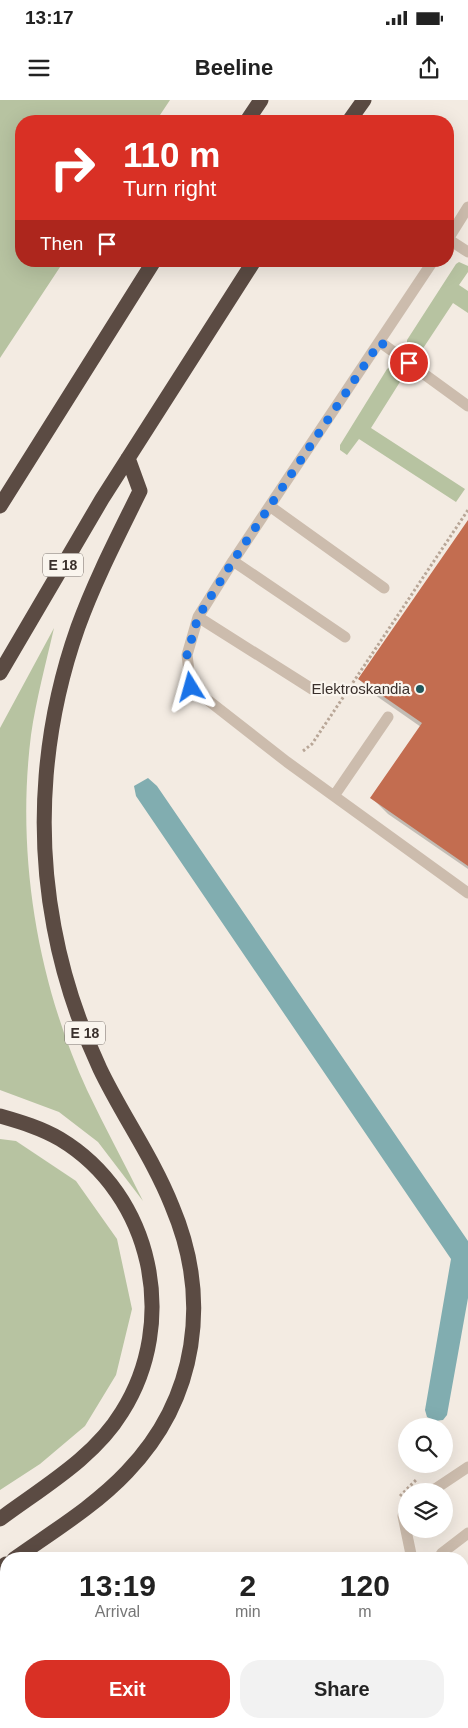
<!DOCTYPE html>
<style>
body{margin:0;font-family:Helvetica,sans-serif;background:#f2f2f2;color:#222;height:100vh;display:flex;flex-direction:column;font-size:19px;white-space:nowrap}
*{box-sizing:border-box;margin:0}
p{font-size:16px;color:#767676}
.icon{flex:none;width:28px;height:28px;fill:none;stroke:currentColor;stroke-width:2;stroke-linecap:round;stroke-linejoin:round}
.map{position:relative;flex:1;overflow:hidden}
.details{position:absolute;left:0px;top:1452px;width:469px;height:176px;display:flex;flex-direction:column;background:#fff;border-radius:20px 20px 0 0;box-shadow:0 5px 20px #0002}
.details>*{flex:none}
.hud{position:absolute;left:15px;top:15px;width:439px;height:152px;border-radius:20px;box-shadow:0 5px 20px #0002;background:#d93025;color:#fff;overflow:hidden}
.fabs{position:absolute;left:398px;top:1318px;display:grid;gap:10px}
.fabs a{display:grid;place-items:center;width:55px;height:55px;border-radius:50%;background:#fff;box-shadow:0 5px 20px #0002;font-size:25px}
.pin{position:absolute;display:grid;place-items:center;width:42px;height:42px;color:#fff;margin:-21px;border:2px solid #fff;border-radius:50%;box-shadow:0 1px 5px #0007}
.me{position:absolute;width:55px;margin:-28px;rotate:352deg;stroke-linejoin:round;filter:drop-shadow(0 0 4px #0008)}
.turn{display:flex;align-items:center;gap:18px;height:105px;padding:0 25px;font-size:22px}
.turn .icon{width:65px;height:65px;stroke-width:2.5}
.turn b{display:block;font-size:35px;line-height:42px}
.then{display:flex;align-items:center;height:48px;padding:0 25px;background:#0003;gap:10px;font-size:19px}
.eta{display:flex;justify-content:space-evenly;align-items:center;height:85px;text-align:center}
.eta b{font-size:30px;font-weight:800;line-height:35px}
.button{display:flex;gap:10px;margin-top:auto;padding:10px 25px}
.button a{flex:1;height:58px;border-radius:20px;background:#d93025;color:#fff;font-size:20px;font-weight:800;line-height:58px;text-align:center}
.button a+a{background:#f2f2f2;color:#222}
.status{display:flex;justify-content:space-between;align-items:center;height:35px;padding:0 25px;background:#fff;direction:ltr}
.status svg{height:14px;fill:currentColor}
header{display:flex;justify-content:space-between;align-items:center;height:65px;padding:0 25px;background:#fff;font-size:22px;font-weight:800}
.map>svg:first-child{display:block}
.green{fill:#b7c3a1}
.water{fill:#81adb0}
.shadow{fill:#0003}
.building{fill:#c36d50}
.lines{fill:none;stroke-linecap:round;stroke-linejoin:round}
.path{stroke:#b8a697;stroke-width:3;stroke-dasharray:2.5 2.5;stroke-linecap:butt}
.lane{stroke:#ccbcad;stroke-width:11}
.highway{stroke:#5b4b43;stroke-width:15}
.route{stroke:#1a73e8;stroke-width:9;stroke-dasharray:0 16.2}
.poi-dot{fill:#21575b;stroke:#faf5ee;stroke-width:2}
.labels{text-anchor:middle;stroke-width:4.5;stroke-linejoin:round;paint-order:stroke}
.shield{fill:#faf5ee;stroke:#746b66;stroke-width:1}
.shield-label{font-size:14px;font-weight:bold;fill:#3a302c}
.poi-label{font-size:15px;fill:#3a302c;stroke:#faf5ee;text-anchor:end}
</style>
<div class="status"><b>13:17</b><svg viewBox="0 0 49 12"><path d="M0 12V9h3v3zM5 12V6h3v6zM10 12V3h3v9zM15 12V0h3v12zM26 1h20v11H26zM47 4h2v5h-2z"/></svg></div>
<header><svg class="icon" aria-label="menu" viewBox="0 0 24 24"><path d="M4 6h16M4 12h16M4 18h16"/></svg>Beeline<svg class="icon" aria-label="share" viewBox="0 0 24 24"><path d="M12 15V3M7 8l5-5 5 5M5 13v7h14v-7"/></svg></header>
<div class="map">
<svg width="468" height="1628" viewBox="0 0 468 1628">
<rect width="100%" height="100%" fill="#f3ebe2"/>
<path class="green" d="M0,0H170L156,21H21V161H64L0,258Z
M459,162L468,166V172L459,185L468,191V213L453,203L418,256L407,247V240L456,164Z
M390,267L397,269L405,274L371,328L465,389L456,402L359,339L347,355L340,350V345L387,269Z
M54,528C46,563 36,600 31,635C16,754 37,881 87,990C105,1028 125,1064 143,1101L98,1042L59,1012L0,990V628Z
M0,1039L16,1041L76,1081L117,1139L132,1209L116,1275L85,1326L40,1364L0,1390Z"/>
<path class="water" d="M148,678L157,686L468,1141V1198L447,1315L443,1320L435,1321L427,1317L425,1310L451,1159L136,696L134,686Z"/>
<path class="shadow" d="M468,422V769L388,714L372,698L421,627L375,595L359,579Z"/>
<path class="building" d="M468,420V766L370,698L422,623L358,579Z"/>
<g class="lines">
<path class="path" d="M303,651L312,644L468,410
M400,1396L417,1379
M462,1564L468,1573
M458,1628L468,1621"/>
<path class="lane" d="M468,107L448,139L468,152
M433,161L233,461L198,517L187,555L191,587L287,662L468,793
M380,242L468,306
M271,407L384,488
M233,461L345,537
M198,517L312,589
M334,696L388,617
M432,1391L468,1367
M406,1413L403,1416L412,1459
M438,1459L442,1453L468,1433
M462,1535L468,1543"/>
<path class="highway" d="M247,21L261,0
M349,21L364,0
M0,406L154,161
M0,573L102,399L254,161
M0,1016C21,1022 41,1028 60,1039C153,1095 179,1222 122,1312C94,1358 43,1387 0,1419
M14,1459C52,1432 95,1406 127,1372C198,1298 211,1198 172,1106C153,1058 122,1015 100,969C79,924 63,876 54,827C35,727 44,623 78,527C95,480 118,436 140,391L128,358
M0,1468L6,1464"/>
</g>
<g class="lines">
<path class="route" d="M191,587L187,555L198,517L233,461L380,242L409,263"/>
</g>
<circle class="poi-dot" cx="420" cy="589" r="5"/>
<g class="labels">
<g class="shield">
<rect x="43" y="453.5" width="40" height="23" rx="4"/>
<rect x="65" y="921.5" width="40" height="23" rx="4"/>
</g>
<g class="shield-label">
<text x="63" y="470">E 18</text>
<text x="85" y="938">E 18</text>
</g>
<g class="poi-label">
<text x="410" y="594">Elektroskandia</text>
</g>
</g>
</svg>
<div class="fabs">
<a><svg class="icon" aria-label="search" viewBox="0 0 24 24"><circle cx="10" cy="10" r="6"/><path d="M15 15l6 6"/></svg></a>
<a><svg class="icon" aria-label="layers" viewBox="0 0 24 24"><path d="M12 4l9 5-9 5-9-5zM3 14l9 5 9-5"/></svg></a>
</div>
<div class="pin" style="left:409px;top:263px;background:#d93025"><svg class="icon" aria-label="arrive" viewBox="0 0 24 24"><path d="M6 21V4h12l-3 4 3 4H6"/></svg></div>
<svg class="me" style="left:191px;top:587px" viewBox="-20 -20 40 40"><path d="M0-17L14 15 0 8-14 15z" fill="#1a73e8" stroke="#fff" stroke-width="4"/></svg>
<div class="hud">
<div class="turn"><svg class="icon" aria-label="right" viewBox="0 0 24 24"><path d="M7 20v-9h11M14 6l5 5-5 5"/></svg><div><b>110 m</b>Turn right</div></div>
<div class="then">Then<svg class="icon" aria-label="arrive" viewBox="0 0 24 24"><path d="M6 21V4h12l-3 4 3 4H6"/></svg></div>
</div>
<section class="details">
<div class="eta">
<div><b>13:19</b><p>Arrival</p></div>
<div><b>2</b><p>min</p></div>
<div><b>120</b><p>m</p></div>
</div>
<div class="button"><a>Exit</a><a>Share</a></div>
</section>
</div>
